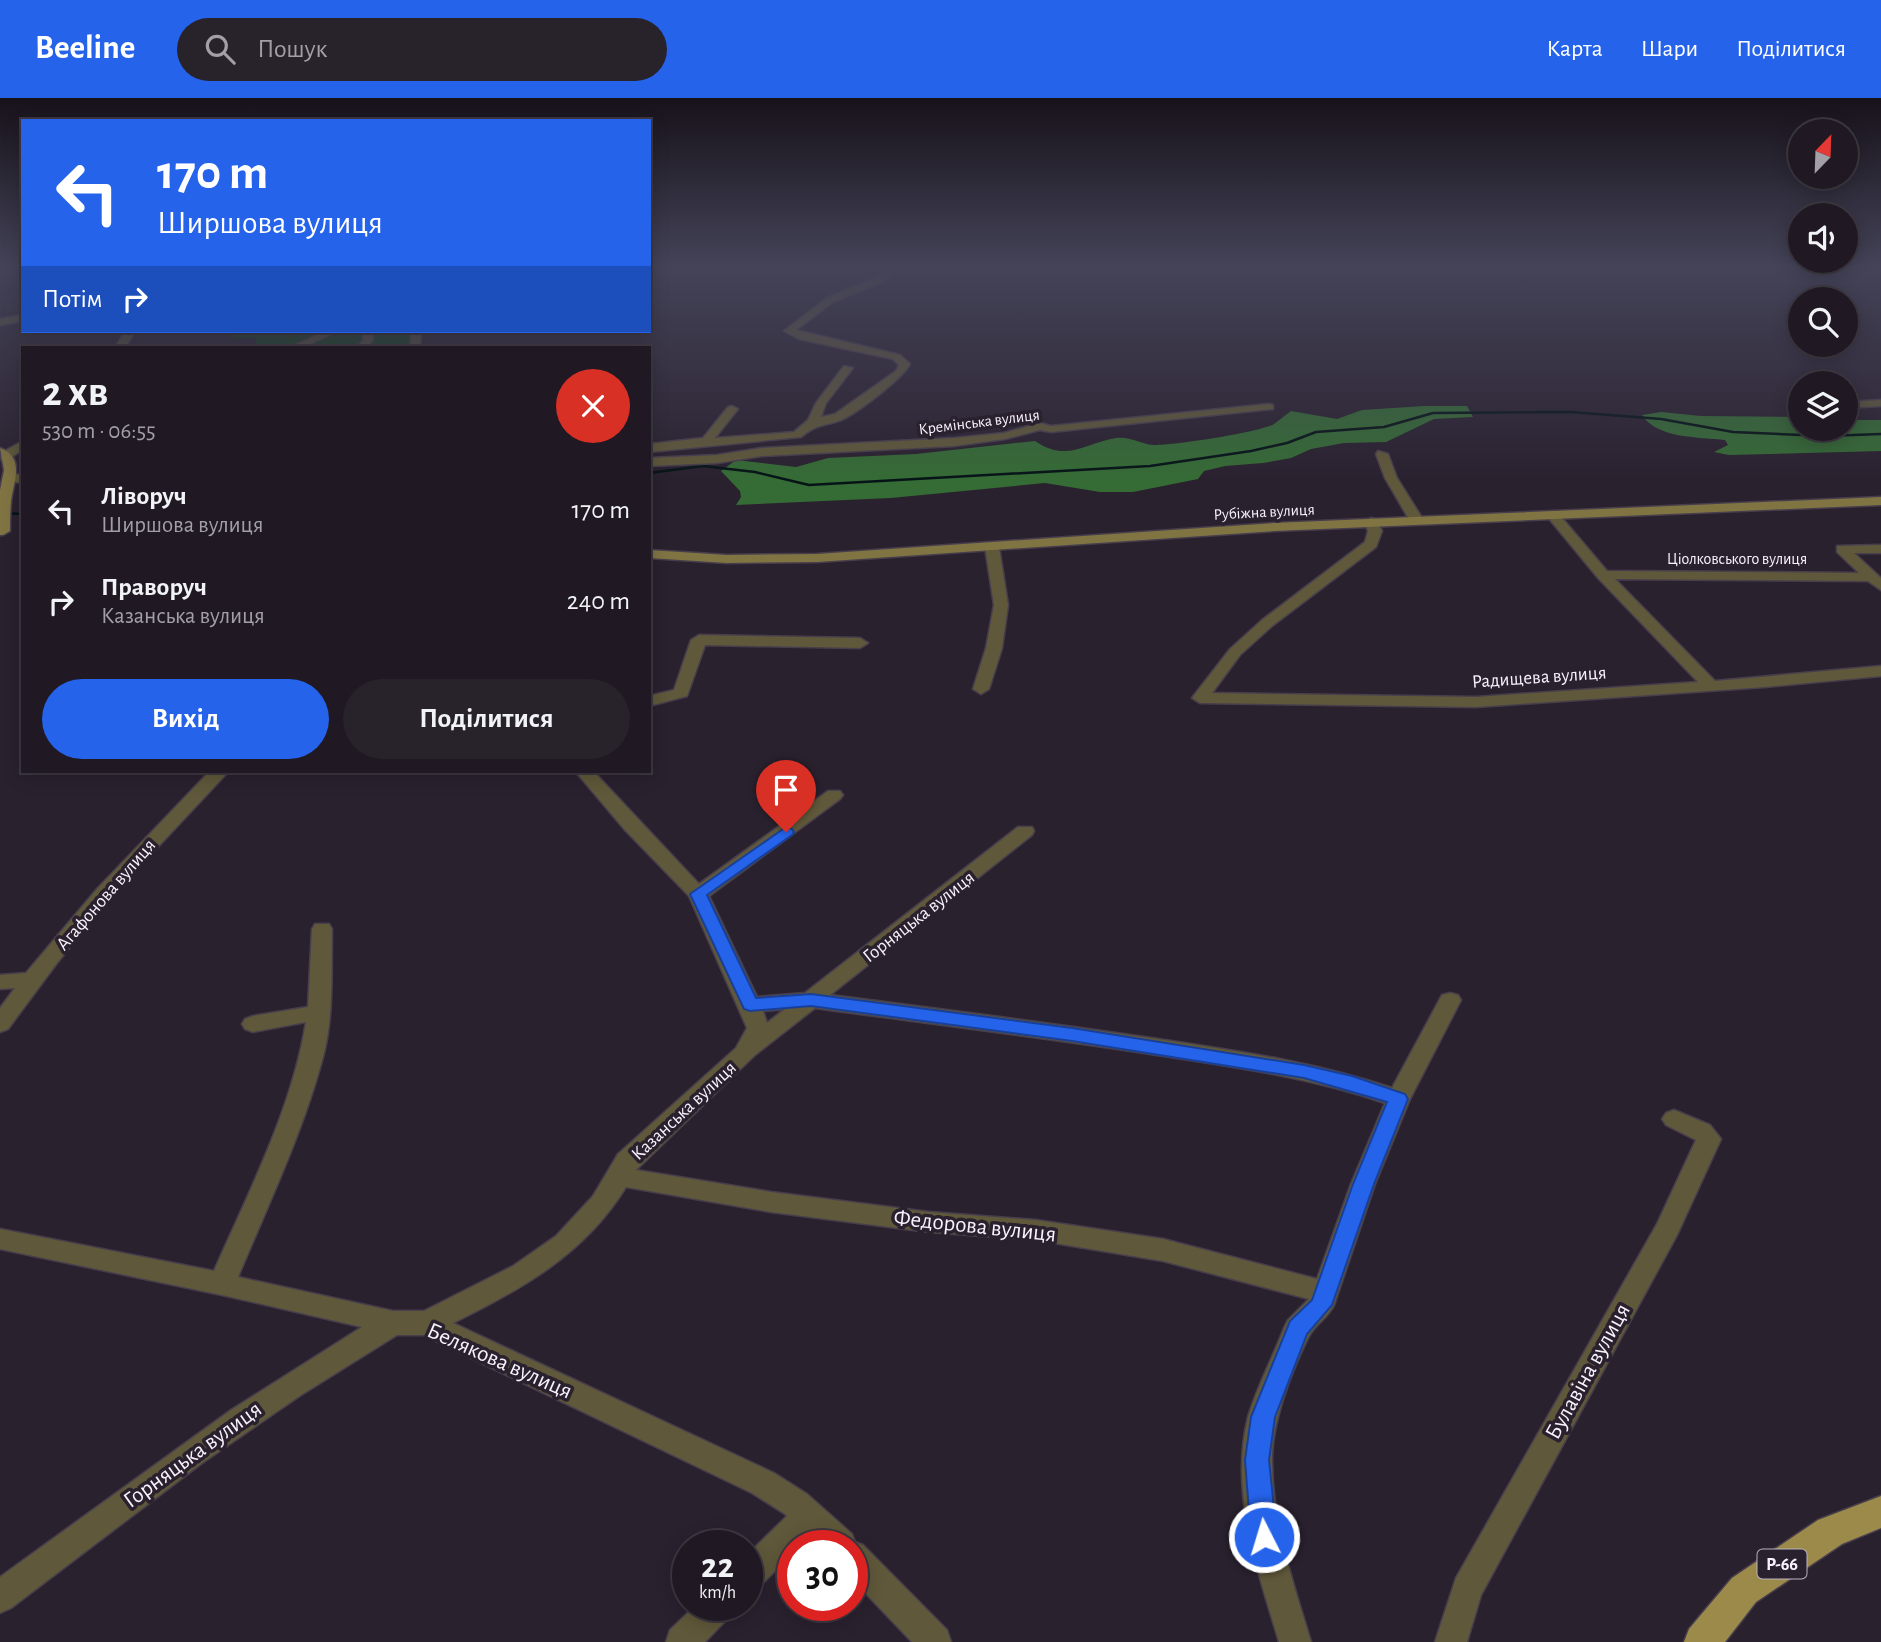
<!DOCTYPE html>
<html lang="uk">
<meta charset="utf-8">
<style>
body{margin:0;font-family:"Alegreya Sans",sans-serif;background:#28222b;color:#f1f3f6;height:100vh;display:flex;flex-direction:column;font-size:26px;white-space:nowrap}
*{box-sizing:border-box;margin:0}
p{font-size:23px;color:#a2a0a6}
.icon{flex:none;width:38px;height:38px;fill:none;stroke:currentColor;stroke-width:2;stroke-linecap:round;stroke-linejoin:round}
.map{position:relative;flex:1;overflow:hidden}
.drawer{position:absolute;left:21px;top:248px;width:630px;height:427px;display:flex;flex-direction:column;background:#201923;border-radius:0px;box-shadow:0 4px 18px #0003,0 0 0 2px #3d3841}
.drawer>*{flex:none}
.hud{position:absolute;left:21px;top:21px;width:630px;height:214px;border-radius:0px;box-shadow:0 4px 18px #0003,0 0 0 2px #3d3841;background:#2563eb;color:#fff;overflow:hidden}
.needle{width:46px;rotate:23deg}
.tools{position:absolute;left:1788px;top:21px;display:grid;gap:14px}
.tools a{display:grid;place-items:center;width:70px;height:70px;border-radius:50%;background:#201923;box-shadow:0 4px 18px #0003,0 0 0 2px #3d3841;font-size:35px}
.speed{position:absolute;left:672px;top:1432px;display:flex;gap:14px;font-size:35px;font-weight:700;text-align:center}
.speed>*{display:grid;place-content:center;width:91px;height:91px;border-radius:50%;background:#201923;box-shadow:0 4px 18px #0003,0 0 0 2px #3d3841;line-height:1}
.speed small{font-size:18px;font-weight:400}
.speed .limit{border:10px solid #d22;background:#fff;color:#111}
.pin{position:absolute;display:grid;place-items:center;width:60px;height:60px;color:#fff;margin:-72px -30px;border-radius:50% 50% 50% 0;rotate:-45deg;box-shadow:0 0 7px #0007}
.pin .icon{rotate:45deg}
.me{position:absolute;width:77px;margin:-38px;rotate:355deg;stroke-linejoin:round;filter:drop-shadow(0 0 5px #0008)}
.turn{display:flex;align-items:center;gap:24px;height:147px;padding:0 21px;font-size:32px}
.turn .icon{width:91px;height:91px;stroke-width:2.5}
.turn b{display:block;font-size:49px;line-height:60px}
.then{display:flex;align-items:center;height:66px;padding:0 21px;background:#0003;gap:14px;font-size:26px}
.round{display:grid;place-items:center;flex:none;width:74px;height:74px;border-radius:37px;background:#28222b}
.headline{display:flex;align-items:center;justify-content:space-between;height:119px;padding:0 21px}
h1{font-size:42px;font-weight:600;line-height:52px}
.primary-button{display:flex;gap:14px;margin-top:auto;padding:14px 21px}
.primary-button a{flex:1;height:80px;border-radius:42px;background:#2563eb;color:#fff;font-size:28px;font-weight:600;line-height:80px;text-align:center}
.primary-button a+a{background:#28222b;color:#f1f3f6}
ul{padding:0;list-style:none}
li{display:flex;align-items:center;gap:21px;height:91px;padding:0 21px}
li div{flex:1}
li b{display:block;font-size:26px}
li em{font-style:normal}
header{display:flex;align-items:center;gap:42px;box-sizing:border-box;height:98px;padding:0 35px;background:#2563eb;color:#fff}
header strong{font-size:33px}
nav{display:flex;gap:38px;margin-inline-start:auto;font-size:24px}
.search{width:490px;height:63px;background:#28222b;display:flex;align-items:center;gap:18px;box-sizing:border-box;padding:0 24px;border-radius:38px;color:#a2a0a6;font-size:26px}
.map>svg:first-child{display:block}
.green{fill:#104513}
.forest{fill:#356b35}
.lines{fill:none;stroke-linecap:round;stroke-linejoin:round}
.stream{stroke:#061417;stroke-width:2.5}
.street-casing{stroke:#473e4c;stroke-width:3}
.secondary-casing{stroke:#473e4c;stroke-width:3}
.primary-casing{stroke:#473e4c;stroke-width:3}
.street{fill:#60583a;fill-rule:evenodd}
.secondary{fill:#817443;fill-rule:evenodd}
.primary{fill:#9b8a4a;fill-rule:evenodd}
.route{fill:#2563eb;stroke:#184099;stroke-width:2}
.labels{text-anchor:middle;stroke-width:7;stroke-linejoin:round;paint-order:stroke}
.far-street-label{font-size:16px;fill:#f9f2fc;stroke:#2a212f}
.shield{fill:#2a212f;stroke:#bbb3be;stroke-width:2}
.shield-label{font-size:18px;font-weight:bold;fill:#f9f2fc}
.street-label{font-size:19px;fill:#f9f2fc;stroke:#2a212f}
.near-street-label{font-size:23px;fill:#f9f2fc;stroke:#2a212f}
</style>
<header>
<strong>Beeline</strong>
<div class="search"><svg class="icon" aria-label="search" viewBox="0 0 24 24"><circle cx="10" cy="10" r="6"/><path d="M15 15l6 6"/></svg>Пошук</div>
<nav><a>Карта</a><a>Шари</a><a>Поділитися</a></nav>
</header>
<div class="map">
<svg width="1881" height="1544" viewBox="0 0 1881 1544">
<rect width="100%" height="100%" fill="#2a212f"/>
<path class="green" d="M233,233H414L413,250H255L256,239L233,241Z"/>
<path class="forest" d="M1424,308H1467L1473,319L1434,321L1386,344L1344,345L1311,351L1291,360L1263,365L1225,368L1204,373L1198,381L1133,394H1100L1045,385L891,400L736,407L741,399L740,393L721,373L736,362L796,369L828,360L916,356L1035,343C1067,365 1085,345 1116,340C1129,338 1141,346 1153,347C1170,348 1262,334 1274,326C1280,322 1285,317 1291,313L1337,321L1362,312Z
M1661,314L1701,318L1801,319V331H1846V322H1881V353L1729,357L1714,354L1728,347L1725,342C1700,339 1657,341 1642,317Z"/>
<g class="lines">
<path class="stream" d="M649,375L703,368L755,374L809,387L1150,368L1251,353L1287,345L1316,334L1384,329L1433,315L1571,314L1661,321L1733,334L1825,338L1881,336
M0,415L23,416"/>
<defs>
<path id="street" d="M893,167H902L882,184L833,204L796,232L900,257L910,266C903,280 856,316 841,322C822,329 819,325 801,339L649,354V346L703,340L728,309L732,308L738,311L715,340L794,334L808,322L816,305L844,268L853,270L826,305L821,319L835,316L896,273L899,267L893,261L799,241L784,233L827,200L876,180Z
M23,217V223L0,227V221Z
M125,233H135L125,250H115Z
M325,233H338L302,250H289Z
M363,233H373V242L367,250H357L363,242Z
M411,233H421L420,250H410Z
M1881,302V308L1846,310V304Z
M1269,306L1273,307V311L1051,334L1040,332L1005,341L954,348L762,358L717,365L649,368V360L717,357L762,350L954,340L1004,335L1040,325L1051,328Z
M23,343V351L9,361H1V355Z
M1378,353L1388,356L1397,380L1424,423L1422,426H1412L1410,423L1385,380L1376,356Z
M12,376L23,377V385L8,383L6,380Z
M1552,413L1557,414L1607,473L1859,475L1837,454V448L1881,447V455H1854L1881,480V492L1868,483L1615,481L1715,583L1881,568V578L1765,589L1476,609L1200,605L1192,600L1230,551L1262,522L1365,444L1368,433L1364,424L1371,420L1376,421L1382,433L1376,449L1272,528L1240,557L1212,595L1476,599L1698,584L1598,480L1546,417Z
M992,445L999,449L1008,507L1002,550L989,591L981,596L973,591L986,550L994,507L985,449Z
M699,537L860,540L868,545L860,550L705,547L687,598L649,608V598L674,592L691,542Z
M209,674H228L111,799L57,865L8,931L0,934V910L15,890L0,891V877L26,875L97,791Z
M576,674H594L699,786L828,693H840L843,697L840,701L709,798L757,899L805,895L1018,729H1032L1034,733L1032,737L830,897C940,911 1049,925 1158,941C1237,953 1316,964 1392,990L1442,897L1450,895L1458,897L1461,902L1410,1001L1375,1086L1334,1207C1328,1220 1314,1227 1308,1240C1291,1274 1272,1324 1272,1362C1272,1425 1293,1484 1311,1544H1279C1258,1473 1229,1394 1248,1319C1257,1289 1273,1259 1284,1230L1288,1222L1309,1201L1163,1163L1036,1142L929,1134L771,1114L626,1089C585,1156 522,1191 453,1225L774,1375L807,1396L852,1436L855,1444L863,1447L947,1532L951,1544H912L852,1481V1447H819L809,1438L800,1447H793V1455L758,1490L747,1495V1457L787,1418L785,1416L752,1395L423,1237H397L301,1297L202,1365L11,1510L0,1515V1479L231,1312L362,1229L222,1197L0,1151V1131L214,1173C249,1093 292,1011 306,924L253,934L245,931L242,926L245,921L253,918L308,909L312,831L315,826H329L332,831C331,873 334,918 323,959C303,1034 268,1107 238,1179L393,1213H424L513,1168L556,1138L593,1098L618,1056L736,950L747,930L689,798L625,732ZM815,910C927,925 1040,939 1151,956C1230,968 1309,979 1385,1005L1351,1086L1317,1181L1163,1141L1036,1122L929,1114L771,1094L636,1072L755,957ZM785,911L767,925L763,913Z
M1674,1012L1710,1027L1721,1041L1677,1137L1481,1497L1467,1544H1435L1456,1480L1657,1126L1696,1042L1666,1027L1662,1021L1666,1015Z
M696,1507H735L730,1518L705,1544H666L670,1532Z"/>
<path id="secondary" d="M0,350C26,359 13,385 11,404C10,414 10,424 10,433L3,437H0V392L4,372Z
M1881,399V407L1274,433L817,464L727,465L649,460V452L727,457L817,456L1274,425Z"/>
<path id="primary" d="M1881,1398V1430L1842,1446L1756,1504L1725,1544H1684L1689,1531L1732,1480L1818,1422Z"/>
</defs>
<use href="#street" class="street-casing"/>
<use href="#secondary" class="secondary-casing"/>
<use href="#primary" class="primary-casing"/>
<use href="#street" class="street"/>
<use href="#secondary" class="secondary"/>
<use href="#primary" class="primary"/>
</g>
<linearGradient id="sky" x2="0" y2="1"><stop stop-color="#17121a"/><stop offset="0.44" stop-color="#444358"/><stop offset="1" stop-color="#444358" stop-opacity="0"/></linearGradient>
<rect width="1881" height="383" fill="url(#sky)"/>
<path class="route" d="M786,729L792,731L794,734L792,737L707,797L756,900L811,896L1072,930L1304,967L1352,978L1405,996L1408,1001L1374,1086L1332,1207L1307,1236L1275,1319L1269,1362L1277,1439L1273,1447L1264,1451L1255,1447L1251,1439L1245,1362L1251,1319L1290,1223L1312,1202L1353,1086L1387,1004L1304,980L1072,943L811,908L750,913L744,911L690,796Z"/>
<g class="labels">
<g class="far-street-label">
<text transform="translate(979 323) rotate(-7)" y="6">Кремінська вулиця</text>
<text transform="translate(1264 413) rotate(-3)" y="6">Рубіжна вулиця</text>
<text x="1737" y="466">Ціолковського вулиця</text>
</g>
<rect class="shield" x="1757.5" y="1451.5" width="49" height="29" rx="5"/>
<g class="shield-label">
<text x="1782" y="1472">Р-66</text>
</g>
<g class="street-label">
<text transform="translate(1539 578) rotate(-4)" y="7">Радищева вулиця</text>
<text transform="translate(105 796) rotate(-49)" y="7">Агафонова вулиця</text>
<text transform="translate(918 818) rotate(-38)" y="7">Горняцька вулиця</text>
<text transform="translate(683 1012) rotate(-43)" y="7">Казанська вулиця</text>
</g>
<g class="near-street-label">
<text transform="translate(975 1127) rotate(6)" y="8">Федорова вулиця</text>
<text transform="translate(500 1262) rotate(24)" y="8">Белякова вулиця</text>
<text transform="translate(1587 1273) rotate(-61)" y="8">Булавіна вулиця</text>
<text transform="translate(192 1356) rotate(-36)" y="8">Горняцька вулиця</text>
</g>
</g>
</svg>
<div class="tools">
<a><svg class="needle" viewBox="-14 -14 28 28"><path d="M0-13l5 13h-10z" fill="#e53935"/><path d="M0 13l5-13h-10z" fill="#a2a0a6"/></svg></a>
<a><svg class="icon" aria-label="sound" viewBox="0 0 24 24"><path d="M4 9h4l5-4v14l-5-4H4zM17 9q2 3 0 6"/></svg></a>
<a><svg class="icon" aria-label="search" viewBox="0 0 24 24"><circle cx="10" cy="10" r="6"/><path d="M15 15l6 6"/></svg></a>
<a><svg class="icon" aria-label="layers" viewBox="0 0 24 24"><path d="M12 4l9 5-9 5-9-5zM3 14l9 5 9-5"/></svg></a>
</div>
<div class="speed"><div>22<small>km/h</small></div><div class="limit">30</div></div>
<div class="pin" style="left:786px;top:734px;background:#d93025"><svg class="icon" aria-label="arrive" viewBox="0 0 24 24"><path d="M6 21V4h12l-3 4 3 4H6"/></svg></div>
<svg class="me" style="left:1264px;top:1439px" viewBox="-20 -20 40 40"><circle r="17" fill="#2563eb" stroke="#fff" stroke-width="3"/><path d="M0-11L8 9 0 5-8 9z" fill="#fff"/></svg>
<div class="hud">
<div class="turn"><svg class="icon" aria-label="left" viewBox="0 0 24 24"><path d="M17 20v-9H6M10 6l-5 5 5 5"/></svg><div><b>170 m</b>Ширшова вулиця</div></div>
<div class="then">Потім<svg class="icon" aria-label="right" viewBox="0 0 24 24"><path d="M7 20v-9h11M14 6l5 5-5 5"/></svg></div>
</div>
<section class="drawer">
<div class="headline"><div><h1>2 хв</h1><p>530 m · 06:55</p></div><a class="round" style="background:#d93025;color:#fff"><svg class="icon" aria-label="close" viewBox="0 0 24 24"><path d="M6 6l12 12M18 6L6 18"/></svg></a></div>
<ul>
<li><svg class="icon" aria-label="left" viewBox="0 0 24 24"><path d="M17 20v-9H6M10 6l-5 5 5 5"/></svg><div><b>Ліворуч</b><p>Ширшова вулиця</p></div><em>170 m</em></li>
<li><svg class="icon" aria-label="right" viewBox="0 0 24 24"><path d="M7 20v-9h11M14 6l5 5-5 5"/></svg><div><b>Праворуч</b><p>Казанська вулиця</p></div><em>240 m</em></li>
</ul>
<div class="primary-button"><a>Вихід</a><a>Поділитися</a></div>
</section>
</div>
